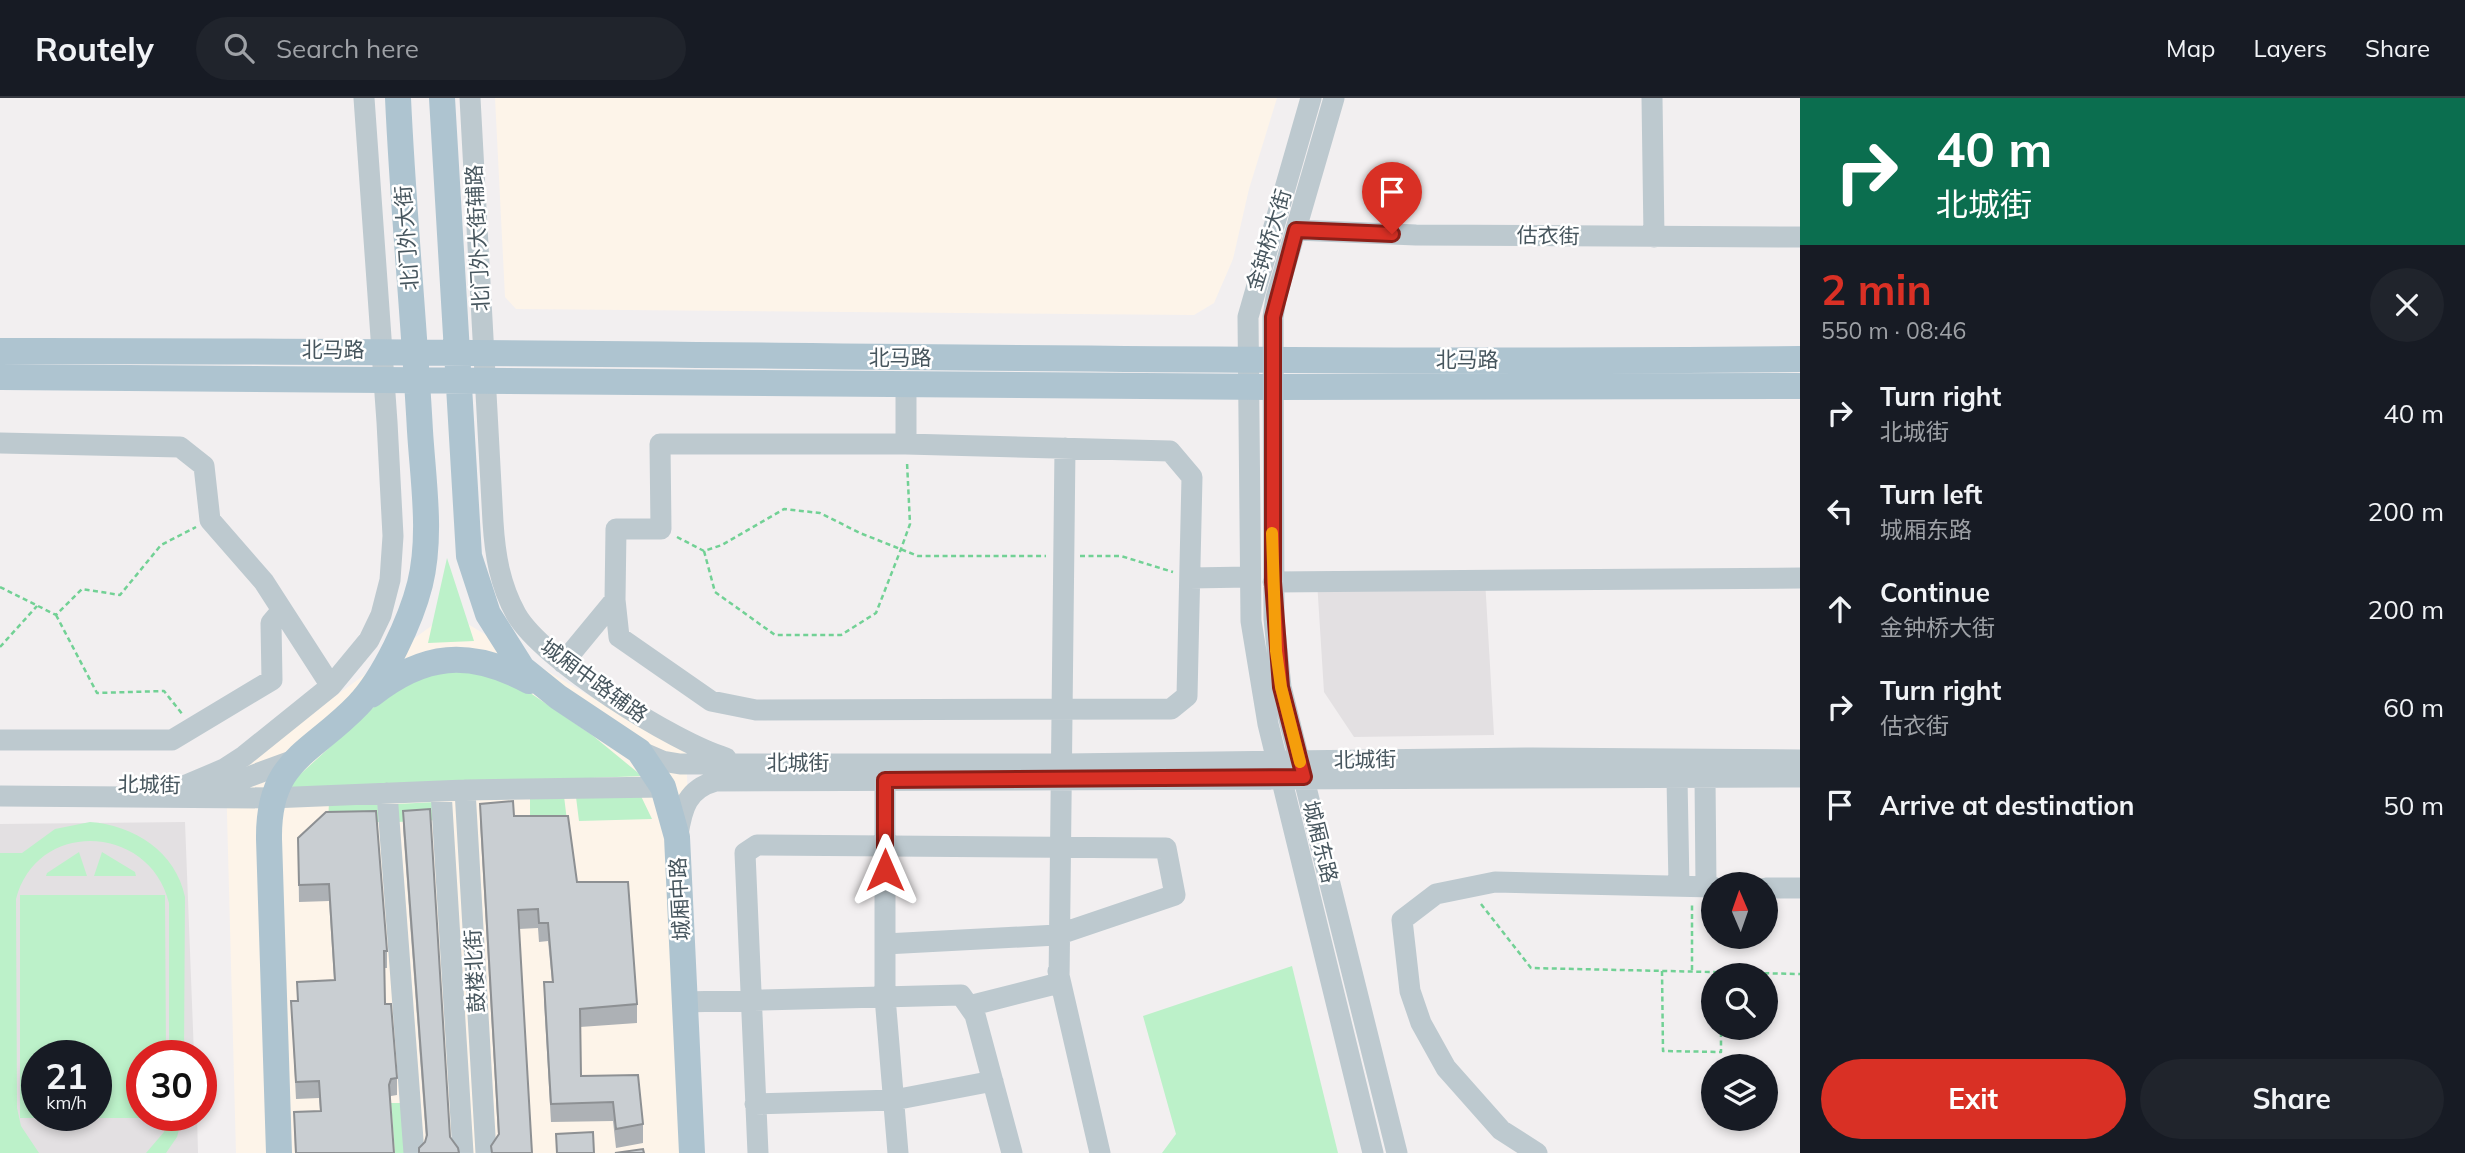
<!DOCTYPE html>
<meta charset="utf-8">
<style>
body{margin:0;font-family:Mulish,"Noto Sans SC",sans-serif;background:#20242c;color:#f1f3f6;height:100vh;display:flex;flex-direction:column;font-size:26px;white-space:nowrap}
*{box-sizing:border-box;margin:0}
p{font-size:23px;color:#9ea1a6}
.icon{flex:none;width:38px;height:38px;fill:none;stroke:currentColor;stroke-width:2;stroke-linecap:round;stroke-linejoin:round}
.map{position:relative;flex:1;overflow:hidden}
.sheet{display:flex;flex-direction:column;background:#171b24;width:665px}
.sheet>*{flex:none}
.top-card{background:#0b6e4f;color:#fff;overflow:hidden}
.needle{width:46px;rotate:358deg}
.tools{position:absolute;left:1701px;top:774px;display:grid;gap:14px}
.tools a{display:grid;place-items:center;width:77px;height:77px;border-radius:50%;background:#171b24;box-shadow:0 4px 10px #0003;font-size:35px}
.speed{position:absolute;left:21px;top:942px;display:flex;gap:14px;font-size:35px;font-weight:700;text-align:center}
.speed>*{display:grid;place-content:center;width:91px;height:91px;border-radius:50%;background:#171b24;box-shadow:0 4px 10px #0003;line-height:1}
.speed small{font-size:18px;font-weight:400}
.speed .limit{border:10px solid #d22;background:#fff;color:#111}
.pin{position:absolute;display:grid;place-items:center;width:60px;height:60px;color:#fff;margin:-72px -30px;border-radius:50% 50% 50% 0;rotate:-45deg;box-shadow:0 0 7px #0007}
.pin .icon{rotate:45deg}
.me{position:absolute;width:77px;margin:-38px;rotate:0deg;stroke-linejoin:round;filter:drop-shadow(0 0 5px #0008)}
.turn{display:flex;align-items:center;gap:24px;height:147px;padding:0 21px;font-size:32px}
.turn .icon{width:91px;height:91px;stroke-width:2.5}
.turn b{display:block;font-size:49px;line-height:60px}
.round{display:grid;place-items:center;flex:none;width:74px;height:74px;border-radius:37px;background:#20242c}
.summary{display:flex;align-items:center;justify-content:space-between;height:119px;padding:0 21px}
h1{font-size:42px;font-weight:700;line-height:52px;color:#d93025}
.cta{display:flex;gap:14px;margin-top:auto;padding:14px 21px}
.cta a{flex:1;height:80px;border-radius:42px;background:#d93025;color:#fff;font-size:28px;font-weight:700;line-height:80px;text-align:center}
.cta a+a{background:#20242c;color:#f1f3f6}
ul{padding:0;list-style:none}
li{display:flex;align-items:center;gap:21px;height:98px;padding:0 21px}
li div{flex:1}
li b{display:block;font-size:26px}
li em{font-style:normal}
header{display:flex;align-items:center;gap:42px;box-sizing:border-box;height:98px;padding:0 35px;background:#171b24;border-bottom:2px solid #363941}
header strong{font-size:33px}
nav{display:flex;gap:38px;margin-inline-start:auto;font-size:24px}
.search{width:490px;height:63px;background:#20242c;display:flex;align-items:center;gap:18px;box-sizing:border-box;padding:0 24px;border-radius:38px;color:#9ea1a6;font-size:26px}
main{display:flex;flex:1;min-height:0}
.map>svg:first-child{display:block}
.commercial{fill:#fdf4e9}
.education{fill:#e3e0e2;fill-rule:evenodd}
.green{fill:#bcf1c9;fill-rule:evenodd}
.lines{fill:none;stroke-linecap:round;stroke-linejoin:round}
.path{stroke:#72d195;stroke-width:2.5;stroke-dasharray:5 3.5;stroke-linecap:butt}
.minor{stroke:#bdc9cf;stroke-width:21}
.major{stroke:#aec4d0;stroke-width:26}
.wall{fill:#adb1b5}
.building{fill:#c9ced2;stroke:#8d9093;stroke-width:2}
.route-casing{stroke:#8d1f18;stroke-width:18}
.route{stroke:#d93025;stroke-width:12}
.slow{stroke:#f59e0b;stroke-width:12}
.labels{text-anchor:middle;stroke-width:5;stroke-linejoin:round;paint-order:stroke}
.street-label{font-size:21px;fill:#47565e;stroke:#fff}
</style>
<header>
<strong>Routely</strong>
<div class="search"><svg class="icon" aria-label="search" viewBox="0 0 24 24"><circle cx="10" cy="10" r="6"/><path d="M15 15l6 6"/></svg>Search here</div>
<nav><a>Map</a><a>Layers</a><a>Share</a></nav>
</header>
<main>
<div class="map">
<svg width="1800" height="1055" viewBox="0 0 1800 1055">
<rect width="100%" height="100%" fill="#f2eff0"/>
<path class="commercial" d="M495,0H1277L1249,91L1233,161L1214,205L1194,217L516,211L505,199Z
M449,515L686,655L703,1055H236L226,678Z"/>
<path class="education" d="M1485,481L1494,637L1354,639L1324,594L1317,483Z
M185,724L194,957H142V1017H197L198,1055H0V726ZM37,957H96V1017H37Z"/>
<path class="green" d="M447,460L474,543L428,545Z
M467,570L523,590L592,637L642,678L283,692L376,607L426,575Z
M640,696L652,721L579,723L576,699Z
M564,698L567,723L530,724V699Z
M378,702L379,724L328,726L329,704Z
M436,704L438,722L397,724V706Z
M90,724C134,727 176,754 185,799L184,957H169V805C150,726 37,720 16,801L17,1010L21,1028L39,1055H0V755H22L55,731Z
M79,754L87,778H46L47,775Z
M102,754L135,774L136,778H94Z
M20,797H165L166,957H142V1017H166V1020H20ZM37,957H96V1017H37Z
M1292,868L1338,1055H1162L1176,1036L1143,918Z
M391,1005H406L409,1055H395Z
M169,1017H183L177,1039L166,1055H146L164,1034Z"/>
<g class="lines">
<path class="path" d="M677,439L704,453L722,447L784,411L820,415L860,435L918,458H1046
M704,453L715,494L775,537H841L876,515L901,451L910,426L907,364
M1080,458H1121L1173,474
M0,489L56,517L82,491L120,497L161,447L196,429
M56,517L97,595L164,593L183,617
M0,549L37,508
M1481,806L1531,870L1800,876
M1692,872V806
M1662,873L1663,953L1721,954V929"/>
<path class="minor" d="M470,0L493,424C495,457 500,487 516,516C542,562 675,645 726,660
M1311,0L1248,219L1251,523L1268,626L1373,1055
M1334,0L1276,200L1273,219L1274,521L1281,589L1397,1055
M1652,0L1654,139
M1296,132L1416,137L1800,139
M0,345L180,349L204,368L210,422L264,484L331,588
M906,346V284
M1190,480L1249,479
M1273,484L1800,480
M563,565L615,502L616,431H661L660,346H906L1170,353L1192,379L1187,598L1171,611L756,612L711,603L619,539L615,502
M0,642H172L272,582L271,525L282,512
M639,653L662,663L680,666H1066L1532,660L1800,662
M1677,680L1679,788
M1705,680L1706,788
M885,683V899L898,1055
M203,687L240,682L294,662
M184,688L224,671L244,658L331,588L369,542L381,517L390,482L393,438L387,324L364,0
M465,692L486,1055
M441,693L463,1055
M387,695L414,1055
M0,698L271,700L465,692L663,689
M678,737C682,710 687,691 716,683L1800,679
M1766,790H1800
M1058,873L1100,1055
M685,904L961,897L975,917L1012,1055
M969,908L1059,885L1065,350
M755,1006L894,1002L993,983
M758,1055L745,755L757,747L1166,750L1175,797L1057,837L885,846
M1537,1055L1501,1032L1446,970L1421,925L1410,893L1402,822L1436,796L1495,784L1713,789"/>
<path class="major" d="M442,0L469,458L488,516L522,570L558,599L639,653L663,689L677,739L692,1055
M0,253C600,252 1200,267 1800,261
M0,279L1271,289L1800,288
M371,597C424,555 469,551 529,583
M279,1055L269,741C268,661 310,657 358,607C384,580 411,522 420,486C432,437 423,382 420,333C414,222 403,111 398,0"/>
</g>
<path class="wall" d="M480,706L514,718L577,784L637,906V925L580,929L581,978L643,1026V1045L616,1050L613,1023L551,1024L544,903V884H552L548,843L539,844L538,830L519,831L532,1055L498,1037L480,725Z
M403,713L450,1039L425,1044L426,1041L403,730Z
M298,740L387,853V870H384L385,906L397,980V997L391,998L390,1001L394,1055H295L294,1014L320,1013L319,1000L296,1001L291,903H297V884L334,882L329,803L299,804Z"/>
<path class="building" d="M513,703L514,718H568L577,784H628L637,906L580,911L581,978L638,977L643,1026L616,1031L613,1004L551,1006L544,884H553L548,825H539L538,811L518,812L532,1055H492L491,1048L499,1036L480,706Z
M430,711L450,1039L458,1050L459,1055H419V1050L425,1044L427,1037L403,713Z
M376,713L387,853H384L385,906H391L397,980L391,981L389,987L394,1055H296L294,1014L321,1013L319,983L296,984L291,903H298L297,884L335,882L329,786L299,787L298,740L326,714Z
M593,1034L594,1055H557L556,1036Z
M643,1051L644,1055H615Z"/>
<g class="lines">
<defs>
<path id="route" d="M885,772V682L1304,679L1281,589L1273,484V219L1296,132L1392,136"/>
</defs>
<use href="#route" class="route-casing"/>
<use href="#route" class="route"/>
<path class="slow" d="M1272,435L1276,553L1281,589L1300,664"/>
</g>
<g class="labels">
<g class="street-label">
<text transform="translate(1548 138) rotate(1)" y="7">估衣街</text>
<text transform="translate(407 140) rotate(-94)" y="7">北门外大街</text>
<text transform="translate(478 140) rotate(-93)" y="7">北门外大街辅路</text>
<text transform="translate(1269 142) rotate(-73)" y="7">金钟桥大街</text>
<text x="333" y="259">北马路</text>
<text x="900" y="267">北马路</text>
<text x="1467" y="269">北马路</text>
<text transform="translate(594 583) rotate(36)" y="7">城厢中路辅路</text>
<text transform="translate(1365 662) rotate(-1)" y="7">北城街</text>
<text x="798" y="672">北城街</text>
<text transform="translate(149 687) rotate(1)" y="7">北城街</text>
<text transform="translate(1320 744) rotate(76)" y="7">城厢东路</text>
<text transform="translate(680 801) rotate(-93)" y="7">城厢中路</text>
<text transform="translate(475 873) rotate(-93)" y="7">鼓楼北街</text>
</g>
</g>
</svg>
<div class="tools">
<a><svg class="needle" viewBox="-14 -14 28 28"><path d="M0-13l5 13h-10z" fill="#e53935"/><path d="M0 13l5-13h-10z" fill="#9ea1a6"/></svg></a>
<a><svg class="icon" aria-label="search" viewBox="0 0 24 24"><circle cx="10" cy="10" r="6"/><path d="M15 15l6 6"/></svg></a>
<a><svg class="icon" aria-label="layers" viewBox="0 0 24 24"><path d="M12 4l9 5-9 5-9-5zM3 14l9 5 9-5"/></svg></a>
</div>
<div class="speed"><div>21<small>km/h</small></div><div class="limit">30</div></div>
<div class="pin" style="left:1392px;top:136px;background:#d93025"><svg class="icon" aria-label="arrive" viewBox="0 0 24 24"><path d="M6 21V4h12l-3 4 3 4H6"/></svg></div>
<svg class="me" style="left:885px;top:772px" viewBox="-20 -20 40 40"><path d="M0-17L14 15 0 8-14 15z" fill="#d93025" stroke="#fff" stroke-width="4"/></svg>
</div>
<section class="sheet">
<div class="top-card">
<div class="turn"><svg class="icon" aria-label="right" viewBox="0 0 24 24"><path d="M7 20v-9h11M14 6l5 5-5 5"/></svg><div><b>40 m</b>北城街</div></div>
</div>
<div class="summary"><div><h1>2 min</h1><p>550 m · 08:46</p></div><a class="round"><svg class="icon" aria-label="close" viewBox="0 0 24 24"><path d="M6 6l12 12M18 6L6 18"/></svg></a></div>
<ul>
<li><svg class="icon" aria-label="right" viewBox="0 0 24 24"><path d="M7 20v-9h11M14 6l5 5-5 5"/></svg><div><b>Turn right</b><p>北城街</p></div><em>40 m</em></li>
<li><svg class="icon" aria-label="left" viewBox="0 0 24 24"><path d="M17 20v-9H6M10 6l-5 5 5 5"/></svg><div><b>Turn left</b><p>城厢东路</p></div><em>200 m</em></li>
<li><svg class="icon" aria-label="ahead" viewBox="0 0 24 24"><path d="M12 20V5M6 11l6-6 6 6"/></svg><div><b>Continue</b><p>金钟桥大街</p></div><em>200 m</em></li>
<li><svg class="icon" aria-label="right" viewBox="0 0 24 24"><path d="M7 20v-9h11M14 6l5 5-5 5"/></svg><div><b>Turn right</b><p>估衣街</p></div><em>60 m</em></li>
<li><svg class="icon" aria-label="arrive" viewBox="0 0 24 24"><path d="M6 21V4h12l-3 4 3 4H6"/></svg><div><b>Arrive at destination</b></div><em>50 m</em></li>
</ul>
<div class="cta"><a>Exit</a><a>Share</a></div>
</section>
</main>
